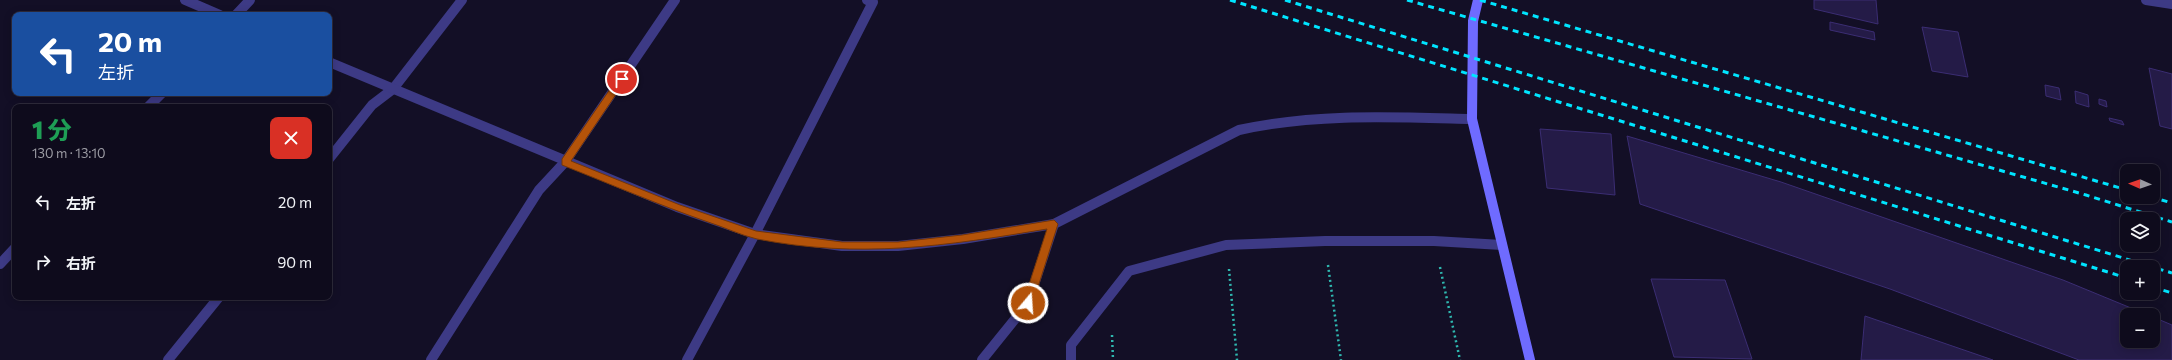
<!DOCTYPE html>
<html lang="ja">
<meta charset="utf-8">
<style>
body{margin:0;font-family:Commissioner,"Noto Sans JP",sans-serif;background:#1c1929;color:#f1f3f6;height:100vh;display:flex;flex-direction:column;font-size:15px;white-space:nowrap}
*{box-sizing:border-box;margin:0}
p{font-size:13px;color:#9b9ba3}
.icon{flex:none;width:22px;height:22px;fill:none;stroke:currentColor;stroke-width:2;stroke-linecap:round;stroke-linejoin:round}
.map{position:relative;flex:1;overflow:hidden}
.panel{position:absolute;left:12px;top:104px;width:320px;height:196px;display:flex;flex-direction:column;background:#0e0b1c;border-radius:8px;box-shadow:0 2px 10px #0003,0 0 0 1px #2e2b3b}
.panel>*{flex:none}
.top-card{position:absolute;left:12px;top:12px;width:320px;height:84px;border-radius:8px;box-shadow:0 2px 10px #0003,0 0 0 1px #2e2b3b;background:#1a4fa0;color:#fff;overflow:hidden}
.needle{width:26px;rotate:272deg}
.tools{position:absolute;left:2120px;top:164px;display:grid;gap:8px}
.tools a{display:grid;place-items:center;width:40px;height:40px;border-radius:8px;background:#0e0b1c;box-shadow:0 2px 10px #0003,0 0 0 1px #2e2b3b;font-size:20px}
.pin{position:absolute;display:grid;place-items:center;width:34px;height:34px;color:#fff;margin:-17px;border:2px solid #fff;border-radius:50%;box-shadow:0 1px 4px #0007}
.me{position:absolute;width:44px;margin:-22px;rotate:18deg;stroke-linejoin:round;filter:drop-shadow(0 0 3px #0008)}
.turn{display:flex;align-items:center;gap:14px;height:84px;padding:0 20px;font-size:18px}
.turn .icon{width:52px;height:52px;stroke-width:2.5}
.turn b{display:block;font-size:28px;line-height:34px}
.round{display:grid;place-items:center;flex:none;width:42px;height:42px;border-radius:8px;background:#1c1929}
.summary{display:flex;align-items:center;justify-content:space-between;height:68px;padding:0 20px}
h1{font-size:24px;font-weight:800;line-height:30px;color:#1e9e55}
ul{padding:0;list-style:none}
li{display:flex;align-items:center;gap:12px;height:60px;padding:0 20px}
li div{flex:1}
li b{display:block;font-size:15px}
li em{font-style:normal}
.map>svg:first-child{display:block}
.building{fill:#241b47;stroke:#3b2d73}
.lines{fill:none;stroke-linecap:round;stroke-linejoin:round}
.path{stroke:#2fb8b0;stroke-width:2.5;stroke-dasharray:2 3;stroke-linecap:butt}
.lane{stroke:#3d3a85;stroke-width:10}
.street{stroke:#3d3a85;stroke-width:10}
.secondary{stroke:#6f6bff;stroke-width:10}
.rail{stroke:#00e5ff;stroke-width:3;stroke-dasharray:6 5;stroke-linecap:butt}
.route{fill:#b45309;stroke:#753606}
</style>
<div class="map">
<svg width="2172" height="360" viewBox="0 0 2172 360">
<rect width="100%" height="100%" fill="#130f26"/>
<path class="building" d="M1814,0H1876L1878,24L1814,9Z
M1830,22L1874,32L1875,40L1830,30Z
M1922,27L1958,32L1968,77L1932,71Z
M2149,68L2172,74V129L2160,126Z
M2045,85L2059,88L2061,100L2046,96Z
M2075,91L2088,95L2089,107L2076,103Z
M2099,99L2106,101L2107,107L2099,104Z
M2109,118L2122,121L2124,125L2110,121Z
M1540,129L1611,134L1615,195L1547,188Z
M1627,136L1781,182L2063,280L2148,315H2127V341H2153V317L2172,325V360H2079L1890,289L1640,204Z
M1651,279L1725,280L1752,359L1674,357Z
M1865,316L1993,360H1861Z"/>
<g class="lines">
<path class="path" d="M1328,265L1341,360
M1440,267L1460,360
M1229,269L1237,360
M1112,335L1113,360"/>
<path class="lane" d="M2146,0L2172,4
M236,15L250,0
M148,107L162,93
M329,159L372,105L393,89L462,0
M0,264L15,248
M168,360L219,297
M431,360L539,190L565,162L675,0
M687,360L755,234L873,2L867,0
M982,360L1028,303L1054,224
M1071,360V345L1129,271L1226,245L1325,241H1434L1502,245"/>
<path class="street" d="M185,0L220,15
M329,62L677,207L755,234L842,246H898L963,239L1054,224L1239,130C1316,113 1393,117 1472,119"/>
<path class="secondary" d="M1478,0L1473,21L1472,119L1530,360"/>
<path class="rail" d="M1230,0L2127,278
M1285,0L2172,273
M1407,0L2086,195L2172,222
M1480,0L2127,190
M2151,197L2172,203
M2153,287L2172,293"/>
</g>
<path class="route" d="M622,75L625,76V81L571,161L680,205L756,231L842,242H898L962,235L1054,220L1058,224L1032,306L1028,307L1023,303L1047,229C945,246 860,259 757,239C740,235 724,227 708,222C659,205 610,184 562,165V159L619,76Z"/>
</svg>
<div class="tools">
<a><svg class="needle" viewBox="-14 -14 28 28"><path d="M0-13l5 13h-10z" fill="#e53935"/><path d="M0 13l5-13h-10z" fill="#9b9ba3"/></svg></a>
<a><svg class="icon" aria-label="layers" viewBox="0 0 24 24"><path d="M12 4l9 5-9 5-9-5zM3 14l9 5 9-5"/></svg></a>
<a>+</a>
<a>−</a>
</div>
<div class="pin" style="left:622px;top:79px;background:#d93025"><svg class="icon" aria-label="arrive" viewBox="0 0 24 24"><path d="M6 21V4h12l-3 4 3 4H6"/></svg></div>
<svg class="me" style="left:1028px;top:303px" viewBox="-20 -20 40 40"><circle r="17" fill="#b45309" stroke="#fff" stroke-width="3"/><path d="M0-11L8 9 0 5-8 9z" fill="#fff"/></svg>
<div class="top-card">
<div class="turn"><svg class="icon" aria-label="left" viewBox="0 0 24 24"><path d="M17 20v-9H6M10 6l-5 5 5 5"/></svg><div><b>20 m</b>左折</div></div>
</div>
<section class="panel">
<div class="summary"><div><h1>1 分</h1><p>130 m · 13:10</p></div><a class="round" style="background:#d93025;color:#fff"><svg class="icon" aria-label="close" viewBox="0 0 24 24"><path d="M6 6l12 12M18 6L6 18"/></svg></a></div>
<ul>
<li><svg class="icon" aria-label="left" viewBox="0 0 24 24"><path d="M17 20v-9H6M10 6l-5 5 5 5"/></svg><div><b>左折</b></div><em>20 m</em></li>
<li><svg class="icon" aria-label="right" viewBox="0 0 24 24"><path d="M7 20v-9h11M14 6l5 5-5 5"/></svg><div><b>右折</b></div><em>90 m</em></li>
</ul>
</section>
</div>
